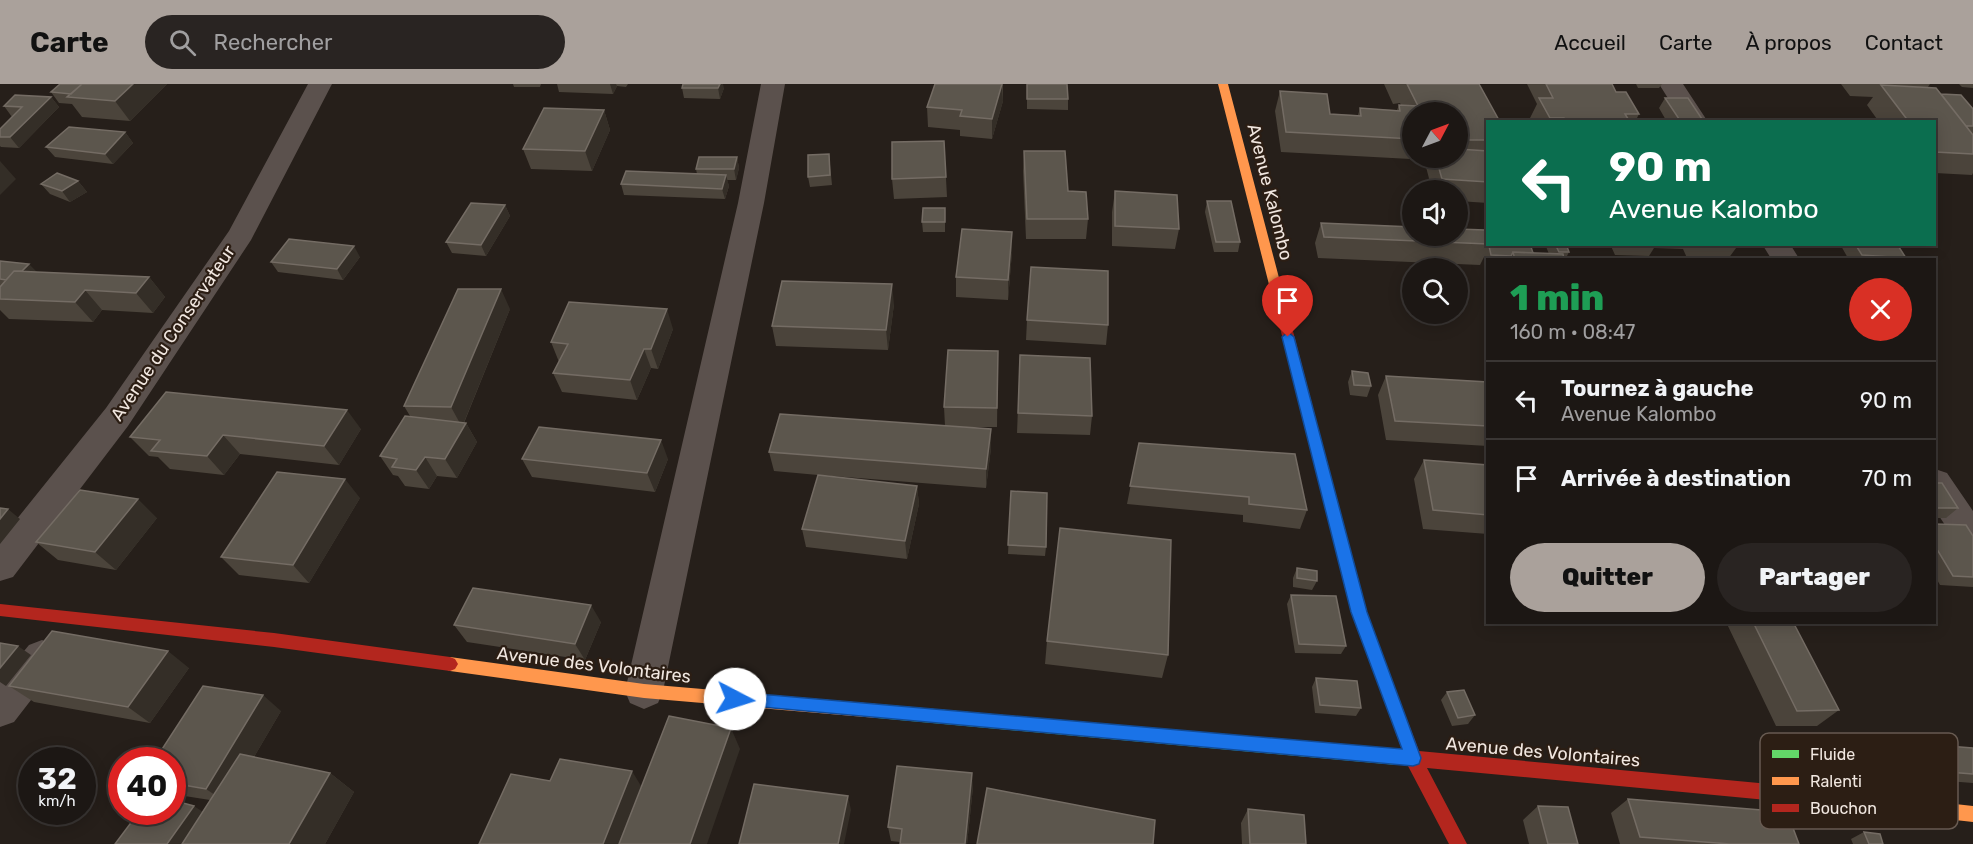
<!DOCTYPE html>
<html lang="fr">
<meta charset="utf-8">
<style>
body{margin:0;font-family:Rubik,sans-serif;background:#292422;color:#f1f3f6;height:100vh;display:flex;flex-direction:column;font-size:22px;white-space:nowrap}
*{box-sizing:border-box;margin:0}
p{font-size:20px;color:#a09fa0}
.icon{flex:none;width:33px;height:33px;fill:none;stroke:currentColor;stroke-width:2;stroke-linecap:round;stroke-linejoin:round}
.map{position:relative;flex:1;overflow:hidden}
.details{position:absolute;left:1486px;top:174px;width:450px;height:366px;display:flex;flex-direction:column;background:#1c1714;border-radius:0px;box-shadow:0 3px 15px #0003,0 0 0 2px #3a3634}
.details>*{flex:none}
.guide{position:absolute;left:1486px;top:36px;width:450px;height:126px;border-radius:0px;box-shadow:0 3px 15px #0003,0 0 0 2px #3a3634;background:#0b6e4f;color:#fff;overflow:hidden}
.needle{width:39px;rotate:49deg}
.controls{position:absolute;left:1402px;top:18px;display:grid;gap:12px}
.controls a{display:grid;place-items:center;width:66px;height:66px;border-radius:50%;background:#1c1714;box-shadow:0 3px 15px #0003,0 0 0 2px #3a3634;font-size:30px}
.speed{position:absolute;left:18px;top:663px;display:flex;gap:12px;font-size:30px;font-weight:700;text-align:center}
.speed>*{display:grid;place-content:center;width:78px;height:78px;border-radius:50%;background:#1c1714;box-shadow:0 3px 15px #0003,0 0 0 2px #3a3634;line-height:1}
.speed small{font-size:15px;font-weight:400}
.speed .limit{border:9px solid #d22;background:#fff;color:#111}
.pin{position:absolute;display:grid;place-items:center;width:51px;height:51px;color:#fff;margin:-62px -26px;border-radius:50% 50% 50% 0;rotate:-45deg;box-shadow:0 0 6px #0007}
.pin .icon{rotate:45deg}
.me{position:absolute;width:66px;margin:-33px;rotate:95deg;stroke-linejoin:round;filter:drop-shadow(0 0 4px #0008)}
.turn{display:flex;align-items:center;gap:21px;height:126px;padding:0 24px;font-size:27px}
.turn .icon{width:78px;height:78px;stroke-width:2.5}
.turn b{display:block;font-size:42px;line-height:51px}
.round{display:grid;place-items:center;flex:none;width:63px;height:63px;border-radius:32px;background:#292422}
.overview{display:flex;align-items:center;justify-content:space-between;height:102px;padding:0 24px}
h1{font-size:36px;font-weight:800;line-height:45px;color:#1e9e55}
.action{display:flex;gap:12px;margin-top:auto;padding:12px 24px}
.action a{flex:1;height:69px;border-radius:36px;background:#aaa19b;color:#111;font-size:24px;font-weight:800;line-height:69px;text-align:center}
.action a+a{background:#292422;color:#f1f3f6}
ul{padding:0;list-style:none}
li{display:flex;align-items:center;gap:18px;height:78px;padding:0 24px;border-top:2px solid #3a3634}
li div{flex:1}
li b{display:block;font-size:22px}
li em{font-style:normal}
header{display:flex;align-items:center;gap:36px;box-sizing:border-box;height:84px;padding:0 30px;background:#aaa19b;color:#111}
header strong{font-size:28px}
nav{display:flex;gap:33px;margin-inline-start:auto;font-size:21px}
.search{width:420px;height:54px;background:#292422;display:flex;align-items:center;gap:15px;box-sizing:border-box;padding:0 21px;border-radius:33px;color:#a09fa0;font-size:22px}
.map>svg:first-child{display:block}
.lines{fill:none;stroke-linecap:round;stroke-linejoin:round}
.street{fill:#5b514d;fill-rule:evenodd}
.fast{fill:#63d668;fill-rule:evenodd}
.slow{fill:#ff974d;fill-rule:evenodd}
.jam{fill:#b3261e;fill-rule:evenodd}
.wall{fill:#4b443b;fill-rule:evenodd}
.shaded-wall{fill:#342e27}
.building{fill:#5c564d;stroke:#746c64;stroke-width:1.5}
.route{fill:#1a73e8;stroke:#114b97;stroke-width:1.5}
.labels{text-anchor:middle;stroke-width:4.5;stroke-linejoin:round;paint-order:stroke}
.street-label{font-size:18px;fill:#f1e7e0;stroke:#2c1e14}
.key{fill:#2c1e14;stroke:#675a51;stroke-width:1.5}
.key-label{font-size:16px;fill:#f1e7e0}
</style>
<header>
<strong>Carte</strong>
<div class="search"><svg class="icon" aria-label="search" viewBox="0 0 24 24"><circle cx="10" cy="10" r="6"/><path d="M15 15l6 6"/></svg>Rechercher</div>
<nav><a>Accueil</a><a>Carte</a><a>À propos</a><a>Contact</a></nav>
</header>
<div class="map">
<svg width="1973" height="760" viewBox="0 0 1973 760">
<rect width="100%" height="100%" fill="#261f1a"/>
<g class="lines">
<path class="street" d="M308,0H332L251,156L128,342L13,493L0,497V456L106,324L229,147Z
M761,0H785L764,119L663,607L658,619L644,625L630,619L625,607L738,119Z
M1659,0H1683L1708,38H1683Z
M1762,160H1790L1800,176H1772Z
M1935,385L1947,389L1973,427V469L1961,465L1935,426Z
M42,556L55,561L61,573L55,585L14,638L0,643V596L29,561Z"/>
<path class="fast" d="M877,620L1397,665L1403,667L1405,673L1403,679L1397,681L877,634L871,632L869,627L871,622Z"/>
<path class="slow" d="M1218,0H1228L1288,228L1282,232L1276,228Z
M450,573L644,600L877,620L883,622L885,627L883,632L877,634L644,614L450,587L445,585L442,580L445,575Z
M1821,705L1973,722V738L1821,721L1815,719L1813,713L1815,707Z"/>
<path class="jam" d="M1282,224L1288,228L1366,528L1419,667L1821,705L1827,707L1829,713L1827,719L1821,721L1427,684L1467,760H1449L1408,682L1391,679L1389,673L1391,667L1402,666L1352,528L1276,228Z
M0,520L274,549L450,573L455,575L458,580L455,585L450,587L274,563L0,532Z"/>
</g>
<path class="wall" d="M167,0L130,37L82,33L72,20L59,19L51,8Z
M513,0H541L540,3H514Z
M557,0H628L626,3L617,2L613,10L559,8Z
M935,0H1003V17L992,55L960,52V46L928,43L927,23Z
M1027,0L1068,15V26L1027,25Z
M1384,0H1479L1488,38V119L1458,117V106H1432L1426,83L1429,76L1281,68L1275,27L1280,7L1330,30L1358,31L1360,24L1397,26L1399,21H1401L1400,19L1393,20ZM1413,28H1458V74H1413Z
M1527,0H1612L1616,8L1639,30L1635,38H1532L1530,34L1537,20Z
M1636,0H1662L1659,4H1638Z
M1841,0H1930L1928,3L1973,25V89L1972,91L1935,89V38H1879L1867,21L1873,13L1850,12Z
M1959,0H1973V4L1962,3Z
M682,4H724L720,15L684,14Z
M51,13L59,23L19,64L1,63L0,62V45L12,33L4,22Z
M1665,14L1704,38H1667L1659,24Z
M604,26L610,46L592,87L531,85L523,65Z
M125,48L133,59L113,80L55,73L46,63Z
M944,57L947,113L894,115L892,95Z
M1024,67L1068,107L1088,135L1086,155H1026L1023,87Z
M829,70L832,101L810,103L808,93Z
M737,73L739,84L736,96H727L729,102L725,115L624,111L621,100L697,90L696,85Z
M78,97L87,108L70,118L50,110L41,100Z
M1115,107L1179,145L1175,165L1112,162V128Z
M1207,117L1240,158L1238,168H1214L1205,128Z
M505,121L510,132L486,172L452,169L446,158Z
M945,124V148H923L922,138Z
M1321,139L1488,160L1533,169L1549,170L1545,160H1566L1569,168L1565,176H1488V181H1486L1484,173L1480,181L1318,174L1315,159Z
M1610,160H1739L1728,175L1687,174L1683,165L1654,164L1649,172L1615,171Z
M1840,160H1897L1906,174L1904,176H1849Z
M1012,168L1008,216L956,213V193Z
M360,173L343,196L278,188L271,178Z
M0,177L37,188L149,193L165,213L153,229L102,226L93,238L9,235L0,226Z
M894,220L888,266L776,262L772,242Z
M510,225L464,339H466L477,358L457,394L437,392L429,405L405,402L398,392L393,391L380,372L410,332L404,322Z
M1027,236L1108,241L1106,261L1026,256Z
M673,245L658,285L651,284L637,316L562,308L553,289L559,278L551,258Z
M998,267L997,343H959L991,364L986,404L819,391L917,402L919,420L907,475L806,463L802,445L818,391L774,387L769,368L945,342L944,323Z
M1020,271L1092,332L1090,351L1017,349Z
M1352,287L1371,302L1367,313L1350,311L1348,298Z
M1386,292L1488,298V362L1386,356L1378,311Z
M361,345L339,381L240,370L224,391L170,385L158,373L149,372L130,353Z
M1139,359L1307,426L1300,445L1243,438V431L1127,420Z
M522,375H668L655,408L532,393Z
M1424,376L1488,381V450L1423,445L1414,395Z
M1935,399L1958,424L1946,434H1935Z
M1011,407L1046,463L1045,472L1008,470Z
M360,414L309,499L239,491L221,473Z
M157,434L116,486L58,476L36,458Z
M1935,440L1973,452V503L1940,501L1935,492Z
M1297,484L1317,497L1312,506L1293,503V494Z
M1291,511L1346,562L1341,570L1295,569L1287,520Z
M601,538L585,576L467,558L454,541Z
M1726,538H1793L1839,626L1817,642H1776Z
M1047,557L1168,571L1162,594L1045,580Z
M189,584L150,639L34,618L9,602Z
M1316,594L1361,624L1356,632L1315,629L1312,603Z
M1447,608L1475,631L1468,640L1452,642L1441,616Z
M281,627L254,673L330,689L354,708L325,760H115L203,727L210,716L172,710V676Z
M1922,660L1973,664V699L1921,695L1909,668Z
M973,703L967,760H900V758L891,757L888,743Z
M1628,715L1799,760H1620L1611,729Z
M1538,722L1578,760H1529L1523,736Z
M1248,725L1306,760H1242L1241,739Z
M1864,748L1883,760H1853L1851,755Z"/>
<path class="shaded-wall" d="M133,0H167L130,37L115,17Z
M610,0H616L617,2L613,10Z
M720,0H723L724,4L720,15L718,4Z
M1002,0L1003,17L992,55V35Z
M51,13L59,23L19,64L10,53Z
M604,26L610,46L592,87L585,67Z
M125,48L133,59L113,80L105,70Z
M737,73L739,84L736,96L734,85Z
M0,77L16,95L0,111Z
M726,91L729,102L725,115L722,105Z
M78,97L87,108L70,118L62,107Z
M505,121L510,132L486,172L481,161Z
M1012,148V168L1008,216V196Z
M354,162L360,173L343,196L337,185Z
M29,180L39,190L13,196Z
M149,193L165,213L153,229L136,209Z
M892,200L894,220L888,266L886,246Z
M501,205L510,225L462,343L451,323Z
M85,206L102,226L93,238L75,218Z
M667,225L673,245L658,285L651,265Z
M644,265L651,284L637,316L630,296Z
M347,326L361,345L339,381L324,362Z
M466,339L477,358L457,394L445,375Z
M991,345V364L986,404V385Z
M223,351L240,370L224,391L207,372Z
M661,356L668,375L655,408L647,389Z
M425,373L437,392L429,405L416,386Z
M345,395L360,414L309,499L293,481Z
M917,402L919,420L907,475L905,457Z
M138,415L157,434L116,486L95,468Z
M8,425L20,435L0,460V435Z
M591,521L601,538L585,576L575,560Z
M18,562L31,571L6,602L0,598V584Z
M168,567L189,584L150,639L128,623Z
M263,611L281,627L227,719L206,705Z
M731,644L740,665L707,760H690Z
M632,687L641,702L619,760H603Z
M330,689L354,708L325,760H289Z
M972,689L973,703L967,760H965Z
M848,712L851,726L844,760H838Z
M194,722L215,736L199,760H167Z"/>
<path class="building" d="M60,0H82L71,10L51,8Z
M82,0H133L115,17L67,13Z
M683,0H720L718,4H682Z
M935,0H1002L992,35L960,32L962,26L927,23Z
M1027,0H1067L1068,15H1027Z
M1407,0H1479L1500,38H1488V56H1458V28H1413V55L1286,48L1280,7L1327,10L1330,30L1361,32L1360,24L1400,27L1399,21L1418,22Z
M1546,0H1612L1616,8H1626L1639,30H1625L1630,38H1566L1564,34H1550L1539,14H1553Z
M1881,1L1936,4L1973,51V70L1935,68V38H1909Z
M1941,10L1961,11L1973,25V42H1966Z
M15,11L51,13L10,53H0V45L22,23L4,22Z
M1665,14H1688L1704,38H1681Z
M544,24L604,26L585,67L523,65Z
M69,43L125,48L105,70L46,63Z
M944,57L946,93L892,95V58Z
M1458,65L1488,67V98L1442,95L1436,74H1458Z
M1024,67H1065L1068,107L1086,108L1088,135H1027Z
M829,70L830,91L808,93V71Z
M699,73H737L734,85H696Z
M626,87L726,91L722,105L621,100Z
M57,89L78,97L62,107L41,100Z
M1115,107L1177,111L1179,145L1115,142Z
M1207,117H1231L1240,158H1216Z
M471,119L505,121L481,161L446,158Z
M923,124H945V138H922Z
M1321,139L1413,143V152H1458V145L1485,146L1488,156V160L1324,153Z
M962,145L1012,148L1008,196L956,193Z
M289,155L354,162L337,185L271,178Z
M1530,160L1533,169L1513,168L1511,172L1491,171L1489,162V160Z
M1555,160H1566L1569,168H1559Z
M1855,160H1897L1906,174L1862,171Z
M1513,168L1563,170L1564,176H1515Z
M0,177L29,180L22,187H14L6,196L0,195Z
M1031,183L1108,187V241L1027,236Z
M14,187L149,193L136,209L85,206L75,218L0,215V203Z
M782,197L892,200L886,246L772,242Z
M458,205H501L451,323L404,322Z
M569,218L667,225L651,265H644L630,296L553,289L568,260L551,258Z
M948,266L998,267L997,324L944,323Z
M1020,271L1090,274L1092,332L1018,329Z
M1352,287L1368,289L1371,302L1354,301Z
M1386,292L1488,298V342L1395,337Z
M166,308L347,326L324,362L223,351L207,372L151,367L160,356L130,353Z
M780,330L991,345L986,385L769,368Z
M405,332L466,339L445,375L425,373L416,386L392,383L397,375L380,372Z
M539,343L661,356L647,389L522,375Z
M1139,359L1295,370L1307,426L1249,420V413L1130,402Z
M1424,376L1488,381V431L1433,426Z
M277,388L345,395L293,481L221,473Z
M818,391L917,402L905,457L802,445Z
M1935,399H1942L1958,424H1935Z
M80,406L138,415L95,468L36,458Z
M1011,407L1047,409L1046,463L1008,461Z
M0,424L8,425L0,435Z
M1935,440L1966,441L1973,452V493L1953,492L1935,462Z
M1060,444L1171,456L1168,571L1047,557Z
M1297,484L1317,487V497L1297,494Z
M473,504L591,521L575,560L454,541Z
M1291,511L1336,512L1346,562L1299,560Z
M1753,538H1793L1839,626L1797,627Z
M52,547L168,567L128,623L9,602Z
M0,559L18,562L0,584Z
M1316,594L1357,597L1361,624L1320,621Z
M203,602L263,611L206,705L172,699V676H155Z
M1464,606L1475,631L1458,634L1447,608Z
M669,632L731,644L690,760H619Z
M1922,660L1973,664V690L1935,687Z
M240,670L330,689L289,760H182Z
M560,675L632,687L603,760H479L511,690L550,697Z
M897,682L972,689L965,760H900L902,745L888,743Z
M754,700L848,712L838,760H739Z
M987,704L1155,736L1153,760H977Z
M1628,715L1787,728L1799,760H1730L1640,753Z
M172,716L194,722L167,760H115L139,728H172Z
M1538,722L1568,723L1578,760H1548Z
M1248,725L1304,731L1306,760H1250Z
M1864,748L1880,750L1883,760H1869Z"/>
<path class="route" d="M1288,248L1294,253L1367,528L1421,674L1419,680L1413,682L730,620L727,615L730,610L735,608L1402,665L1351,528L1282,253Z"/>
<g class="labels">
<g class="street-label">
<text transform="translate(1270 108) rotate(76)" y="6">Avenue Kalombo</text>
<text transform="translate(173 249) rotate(-56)" y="6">Avenue du Conservateur</text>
<text transform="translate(594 581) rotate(7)" y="6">Avenue des Volontaires</text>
<text transform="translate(1543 668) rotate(5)" y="6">Avenue des Volontaires</text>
</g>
</g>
<rect x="1760" y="649" width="198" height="96" rx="9" class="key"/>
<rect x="1772" y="666" width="27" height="8" fill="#63d668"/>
<rect x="1772" y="693" width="27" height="8" fill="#ff974d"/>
<rect x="1772" y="720" width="27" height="8" fill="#b3261e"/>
<g class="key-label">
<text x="1810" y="676">Fluide</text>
<text x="1810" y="703">Ralenti</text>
<text x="1810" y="730">Bouchon</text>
</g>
</svg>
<div class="controls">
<a><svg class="needle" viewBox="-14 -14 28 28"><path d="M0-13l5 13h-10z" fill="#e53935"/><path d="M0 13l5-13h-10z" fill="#a09fa0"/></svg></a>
<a><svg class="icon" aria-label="sound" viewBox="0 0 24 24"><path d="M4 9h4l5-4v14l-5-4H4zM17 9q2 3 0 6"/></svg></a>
<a><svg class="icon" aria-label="search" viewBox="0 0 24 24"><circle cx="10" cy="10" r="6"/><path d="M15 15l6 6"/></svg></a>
</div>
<div class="speed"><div>32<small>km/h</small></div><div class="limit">40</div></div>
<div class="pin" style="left:1288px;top:253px;background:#d93025"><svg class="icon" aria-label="arrive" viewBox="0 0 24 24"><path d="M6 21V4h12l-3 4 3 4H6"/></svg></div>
<svg class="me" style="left:735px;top:615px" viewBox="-20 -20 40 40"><circle r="19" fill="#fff"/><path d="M0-13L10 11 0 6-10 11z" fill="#1a73e8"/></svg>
<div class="guide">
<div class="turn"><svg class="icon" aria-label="left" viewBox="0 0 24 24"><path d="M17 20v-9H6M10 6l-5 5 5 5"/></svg><div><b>90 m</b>Avenue Kalombo</div></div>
</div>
<section class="details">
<div class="overview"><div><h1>1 min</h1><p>160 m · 08:47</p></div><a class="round" style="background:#d93025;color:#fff"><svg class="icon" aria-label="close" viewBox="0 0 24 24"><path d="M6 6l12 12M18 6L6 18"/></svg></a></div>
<ul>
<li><svg class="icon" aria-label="left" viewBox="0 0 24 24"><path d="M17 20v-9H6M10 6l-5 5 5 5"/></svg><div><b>Tournez à gauche</b><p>Avenue Kalombo</p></div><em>90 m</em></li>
<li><svg class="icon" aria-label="arrive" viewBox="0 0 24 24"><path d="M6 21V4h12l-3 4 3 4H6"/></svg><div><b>Arrivée à destination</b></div><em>70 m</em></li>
</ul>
<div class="action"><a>Quitter</a><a>Partager</a></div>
</section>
</div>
